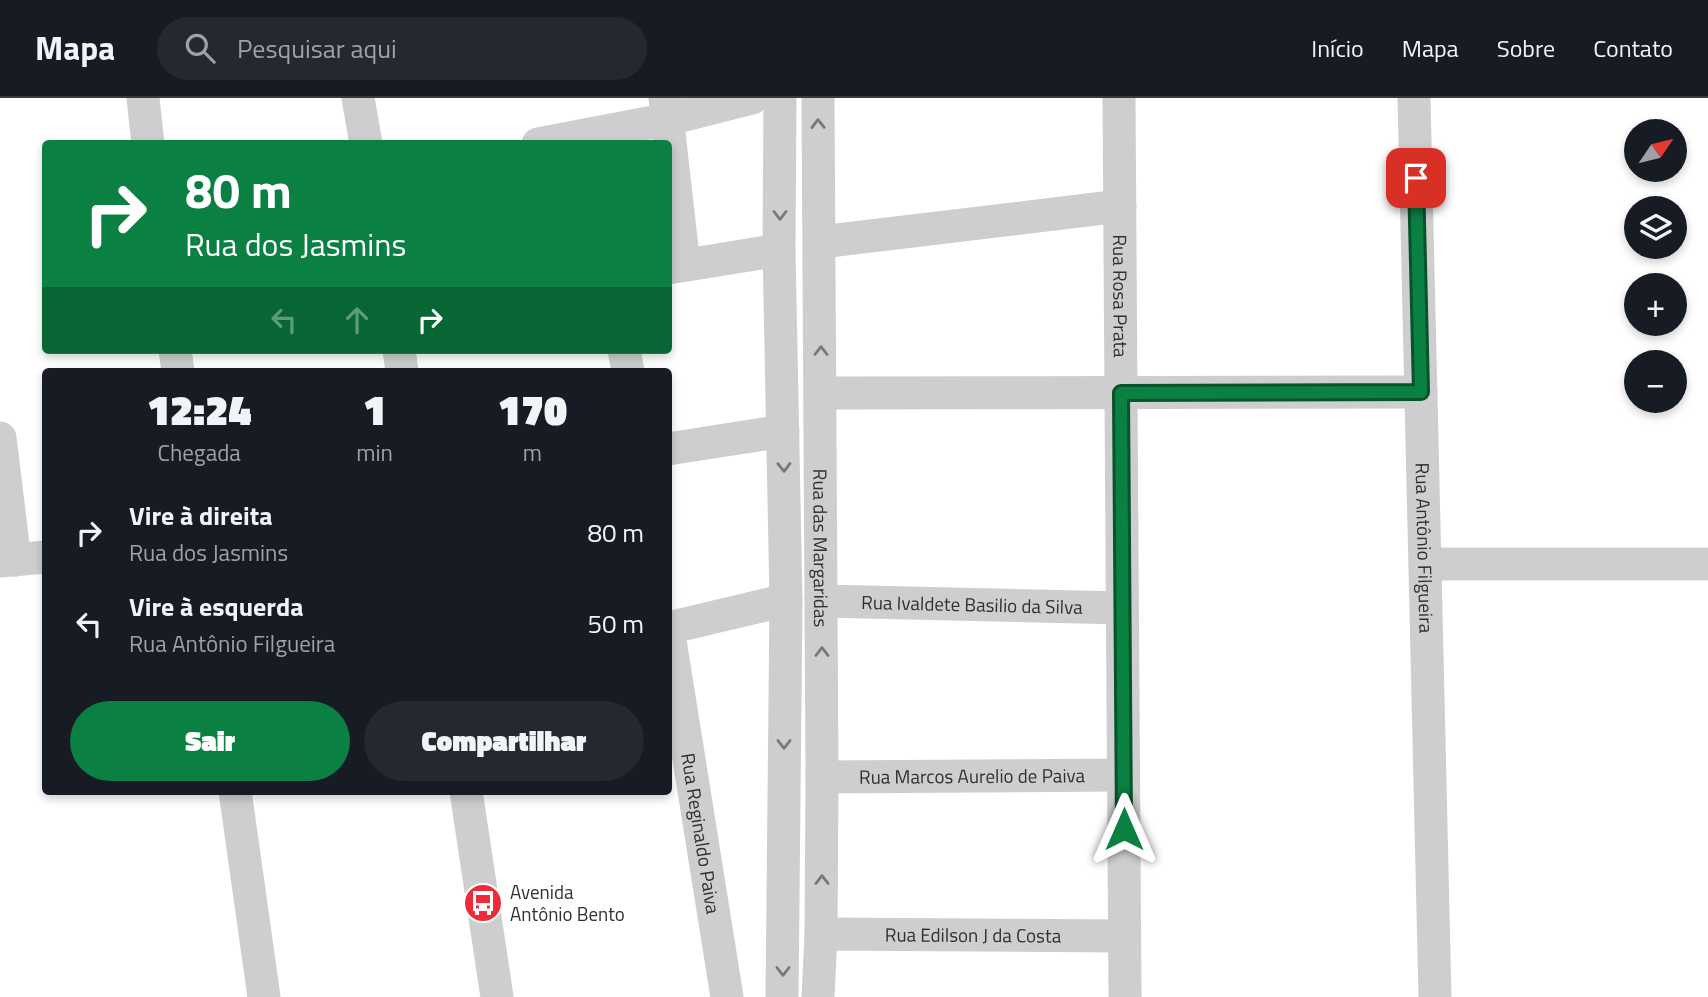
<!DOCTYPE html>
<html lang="pt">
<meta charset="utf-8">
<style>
body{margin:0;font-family:"Titillium Web",sans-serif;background:#242831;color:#f1f3f6;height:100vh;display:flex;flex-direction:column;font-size:26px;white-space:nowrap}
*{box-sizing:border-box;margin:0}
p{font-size:23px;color:#9ea1a6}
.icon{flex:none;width:38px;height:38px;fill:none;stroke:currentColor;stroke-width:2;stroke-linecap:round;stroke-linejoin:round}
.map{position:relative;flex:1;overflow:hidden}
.panel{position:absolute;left:42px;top:270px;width:630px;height:427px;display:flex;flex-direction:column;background:#171b24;border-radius:7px;box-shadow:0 4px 10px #0003}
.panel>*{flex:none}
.hud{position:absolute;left:42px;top:42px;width:630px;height:214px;border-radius:7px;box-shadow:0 4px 10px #0003;background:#0b8043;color:#fff;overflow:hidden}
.needle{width:46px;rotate:55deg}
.controls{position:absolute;left:1624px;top:21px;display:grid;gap:14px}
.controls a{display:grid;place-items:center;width:63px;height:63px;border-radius:50%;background:#171b24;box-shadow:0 4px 10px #0003;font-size:35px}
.pin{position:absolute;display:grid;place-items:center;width:60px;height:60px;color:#fff;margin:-30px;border-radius:14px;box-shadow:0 4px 10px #0006}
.me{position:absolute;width:77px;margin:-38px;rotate:0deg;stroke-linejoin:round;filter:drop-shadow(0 0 5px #0008)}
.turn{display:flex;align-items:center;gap:24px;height:147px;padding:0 28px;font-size:32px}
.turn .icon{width:91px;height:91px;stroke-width:2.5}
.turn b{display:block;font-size:49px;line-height:60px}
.lanes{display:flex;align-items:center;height:66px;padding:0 28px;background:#0003;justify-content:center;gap:35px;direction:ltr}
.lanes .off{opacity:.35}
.eta{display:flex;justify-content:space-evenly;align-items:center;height:119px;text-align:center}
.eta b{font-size:42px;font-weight:800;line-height:49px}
.cta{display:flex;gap:14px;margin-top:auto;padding:14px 28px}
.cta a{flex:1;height:80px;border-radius:42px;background:#0b8043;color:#fff;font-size:28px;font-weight:800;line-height:80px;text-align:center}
.cta a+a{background:#242831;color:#f1f3f6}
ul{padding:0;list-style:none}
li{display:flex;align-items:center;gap:21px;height:91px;padding:0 28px}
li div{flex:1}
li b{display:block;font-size:26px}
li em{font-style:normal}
header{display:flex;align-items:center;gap:42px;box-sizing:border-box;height:98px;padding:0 35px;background:#171b24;border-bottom:2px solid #363941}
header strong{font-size:33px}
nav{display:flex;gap:38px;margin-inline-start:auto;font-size:24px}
.search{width:490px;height:63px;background:#242831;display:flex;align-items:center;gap:18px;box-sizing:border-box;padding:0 24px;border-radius:38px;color:#9ea1a6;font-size:26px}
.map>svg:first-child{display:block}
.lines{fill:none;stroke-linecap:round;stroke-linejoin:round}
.minor{stroke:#cecece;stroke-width:33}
.oneway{stroke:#787878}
.route-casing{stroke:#07532c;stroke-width:18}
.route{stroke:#0b8043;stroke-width:12}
.labels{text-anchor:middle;stroke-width:7;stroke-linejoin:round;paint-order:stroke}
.street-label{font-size:19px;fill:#313131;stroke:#fff}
.poi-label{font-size:19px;fill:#313131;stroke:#fff;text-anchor:start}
</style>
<header>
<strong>Mapa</strong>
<div class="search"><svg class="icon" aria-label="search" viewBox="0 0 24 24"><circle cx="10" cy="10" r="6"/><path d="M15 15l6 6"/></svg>Pesquisar aqui</div>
<nav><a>Início</a><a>Mapa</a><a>Sobre</a><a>Contato</a></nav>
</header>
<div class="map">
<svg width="1708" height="899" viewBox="0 0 1708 899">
<rect width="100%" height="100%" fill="#fff"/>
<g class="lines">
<g class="minor">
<path d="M143,0L148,46"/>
<path d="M358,0L366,46"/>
<path d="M665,0L684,167"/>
<path d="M780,0L779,152L786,502L782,899"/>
<path id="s1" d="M818,0L822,679L821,836L818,899"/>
<path id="s2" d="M1119,0L1125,899"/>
<path id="s3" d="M1414,0L1435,899"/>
<path d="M538,46L669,21L752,0"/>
<path d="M821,144L1120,108"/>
<path d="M668,170L779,152"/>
<path d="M175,252L178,273"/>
<path d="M399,252L402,273"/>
<path d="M624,252L628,273"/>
<path d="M821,295L1421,294"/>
<path d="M0,340L15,462"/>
<path d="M668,351L783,333"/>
<path d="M0,463L46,459"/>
<path d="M1425,466H1708"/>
<path id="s4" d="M822,503L1122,510"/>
<path id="s5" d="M668,530L727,899"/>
<path d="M668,530L786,502"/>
<path id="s6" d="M822,679L1123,677"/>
<path d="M235,693L264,899"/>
<path d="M466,693L497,899"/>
<path id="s7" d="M821,836L1124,838"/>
</g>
</g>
<defs><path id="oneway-chevron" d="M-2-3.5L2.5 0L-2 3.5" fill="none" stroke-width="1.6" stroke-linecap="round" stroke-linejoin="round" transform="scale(1.75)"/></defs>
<g class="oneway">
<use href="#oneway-chevron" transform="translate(818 26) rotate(-91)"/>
<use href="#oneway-chevron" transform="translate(780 117) rotate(90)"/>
<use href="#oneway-chevron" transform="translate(821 253) rotate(-90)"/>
<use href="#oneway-chevron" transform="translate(784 369) rotate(89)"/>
<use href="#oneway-chevron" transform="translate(822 554) rotate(-90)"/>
<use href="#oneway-chevron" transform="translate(784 646) rotate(90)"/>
<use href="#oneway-chevron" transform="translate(822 782) rotate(-90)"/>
<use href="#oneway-chevron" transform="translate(783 873) rotate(90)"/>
</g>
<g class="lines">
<defs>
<path id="route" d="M1124,731L1121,295L1421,294L1416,80"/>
</defs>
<use href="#route" class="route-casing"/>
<use href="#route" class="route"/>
</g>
<defs>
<symbol id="bus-disc" viewBox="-11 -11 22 22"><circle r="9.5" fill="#f02b38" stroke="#fff"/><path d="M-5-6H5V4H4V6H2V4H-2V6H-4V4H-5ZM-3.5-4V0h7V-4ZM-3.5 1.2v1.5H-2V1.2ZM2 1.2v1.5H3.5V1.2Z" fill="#fff"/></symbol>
</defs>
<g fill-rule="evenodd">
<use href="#bus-disc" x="461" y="783" width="44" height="44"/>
</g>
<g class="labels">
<g class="street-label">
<text dy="7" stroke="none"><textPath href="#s2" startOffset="198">Rua Rosa Prata</textPath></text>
<text dy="7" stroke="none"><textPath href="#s3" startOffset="450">Rua Antônio Filgueira</textPath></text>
<text dy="7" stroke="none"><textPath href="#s1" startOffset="450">Rua das Margaridas</textPath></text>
<text dy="7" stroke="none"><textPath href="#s4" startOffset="150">Rua Ivaldete Basilio da Silva</textPath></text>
<text dy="7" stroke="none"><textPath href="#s6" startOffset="150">Rua Marcos Aurelio de Paiva</textPath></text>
<text dy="7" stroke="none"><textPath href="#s5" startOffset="208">Rua Reginaldo Paiva</textPath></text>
<text dy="7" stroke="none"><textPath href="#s7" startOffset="152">Rua Edilson J da Costa</textPath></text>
</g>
<g class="poi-label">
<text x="510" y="801">Avenida<tspan x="510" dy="22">Antônio Bento</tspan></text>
</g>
</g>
</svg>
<div class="controls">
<a><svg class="needle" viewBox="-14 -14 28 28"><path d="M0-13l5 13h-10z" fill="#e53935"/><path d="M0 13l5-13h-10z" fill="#9ea1a6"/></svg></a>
<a><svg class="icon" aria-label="layers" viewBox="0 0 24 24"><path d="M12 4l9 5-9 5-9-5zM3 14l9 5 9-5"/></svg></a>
<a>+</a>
<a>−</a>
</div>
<div class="pin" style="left:1416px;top:80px;background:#d93025"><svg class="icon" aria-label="arrive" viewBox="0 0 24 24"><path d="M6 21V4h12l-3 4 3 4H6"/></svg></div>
<svg class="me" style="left:1124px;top:731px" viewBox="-20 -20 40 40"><path d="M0-17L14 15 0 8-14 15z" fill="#0b8043" stroke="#fff" stroke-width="4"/></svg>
<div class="hud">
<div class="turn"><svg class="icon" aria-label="right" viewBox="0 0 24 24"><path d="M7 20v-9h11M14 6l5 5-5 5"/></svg><div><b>80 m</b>Rua dos Jasmins</div></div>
<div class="lanes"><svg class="icon off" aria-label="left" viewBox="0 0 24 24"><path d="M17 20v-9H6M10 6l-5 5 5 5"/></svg><svg class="icon off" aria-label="ahead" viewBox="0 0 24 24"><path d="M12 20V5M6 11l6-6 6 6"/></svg><svg class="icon" aria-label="right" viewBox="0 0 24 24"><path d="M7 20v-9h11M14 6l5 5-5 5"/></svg></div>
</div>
<section class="panel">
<div class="eta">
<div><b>12:24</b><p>Chegada</p></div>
<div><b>1</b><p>min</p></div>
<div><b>170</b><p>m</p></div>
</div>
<ul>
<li><svg class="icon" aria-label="right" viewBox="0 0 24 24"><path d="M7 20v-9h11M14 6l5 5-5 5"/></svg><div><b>Vire à direita</b><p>Rua dos Jasmins</p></div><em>80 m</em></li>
<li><svg class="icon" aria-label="left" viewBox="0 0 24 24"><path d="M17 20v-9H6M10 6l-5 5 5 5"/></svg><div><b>Vire à esquerda</b><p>Rua Antônio Filgueira</p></div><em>50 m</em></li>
</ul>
<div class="cta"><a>Sair</a><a>Compartilhar</a></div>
</section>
</div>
